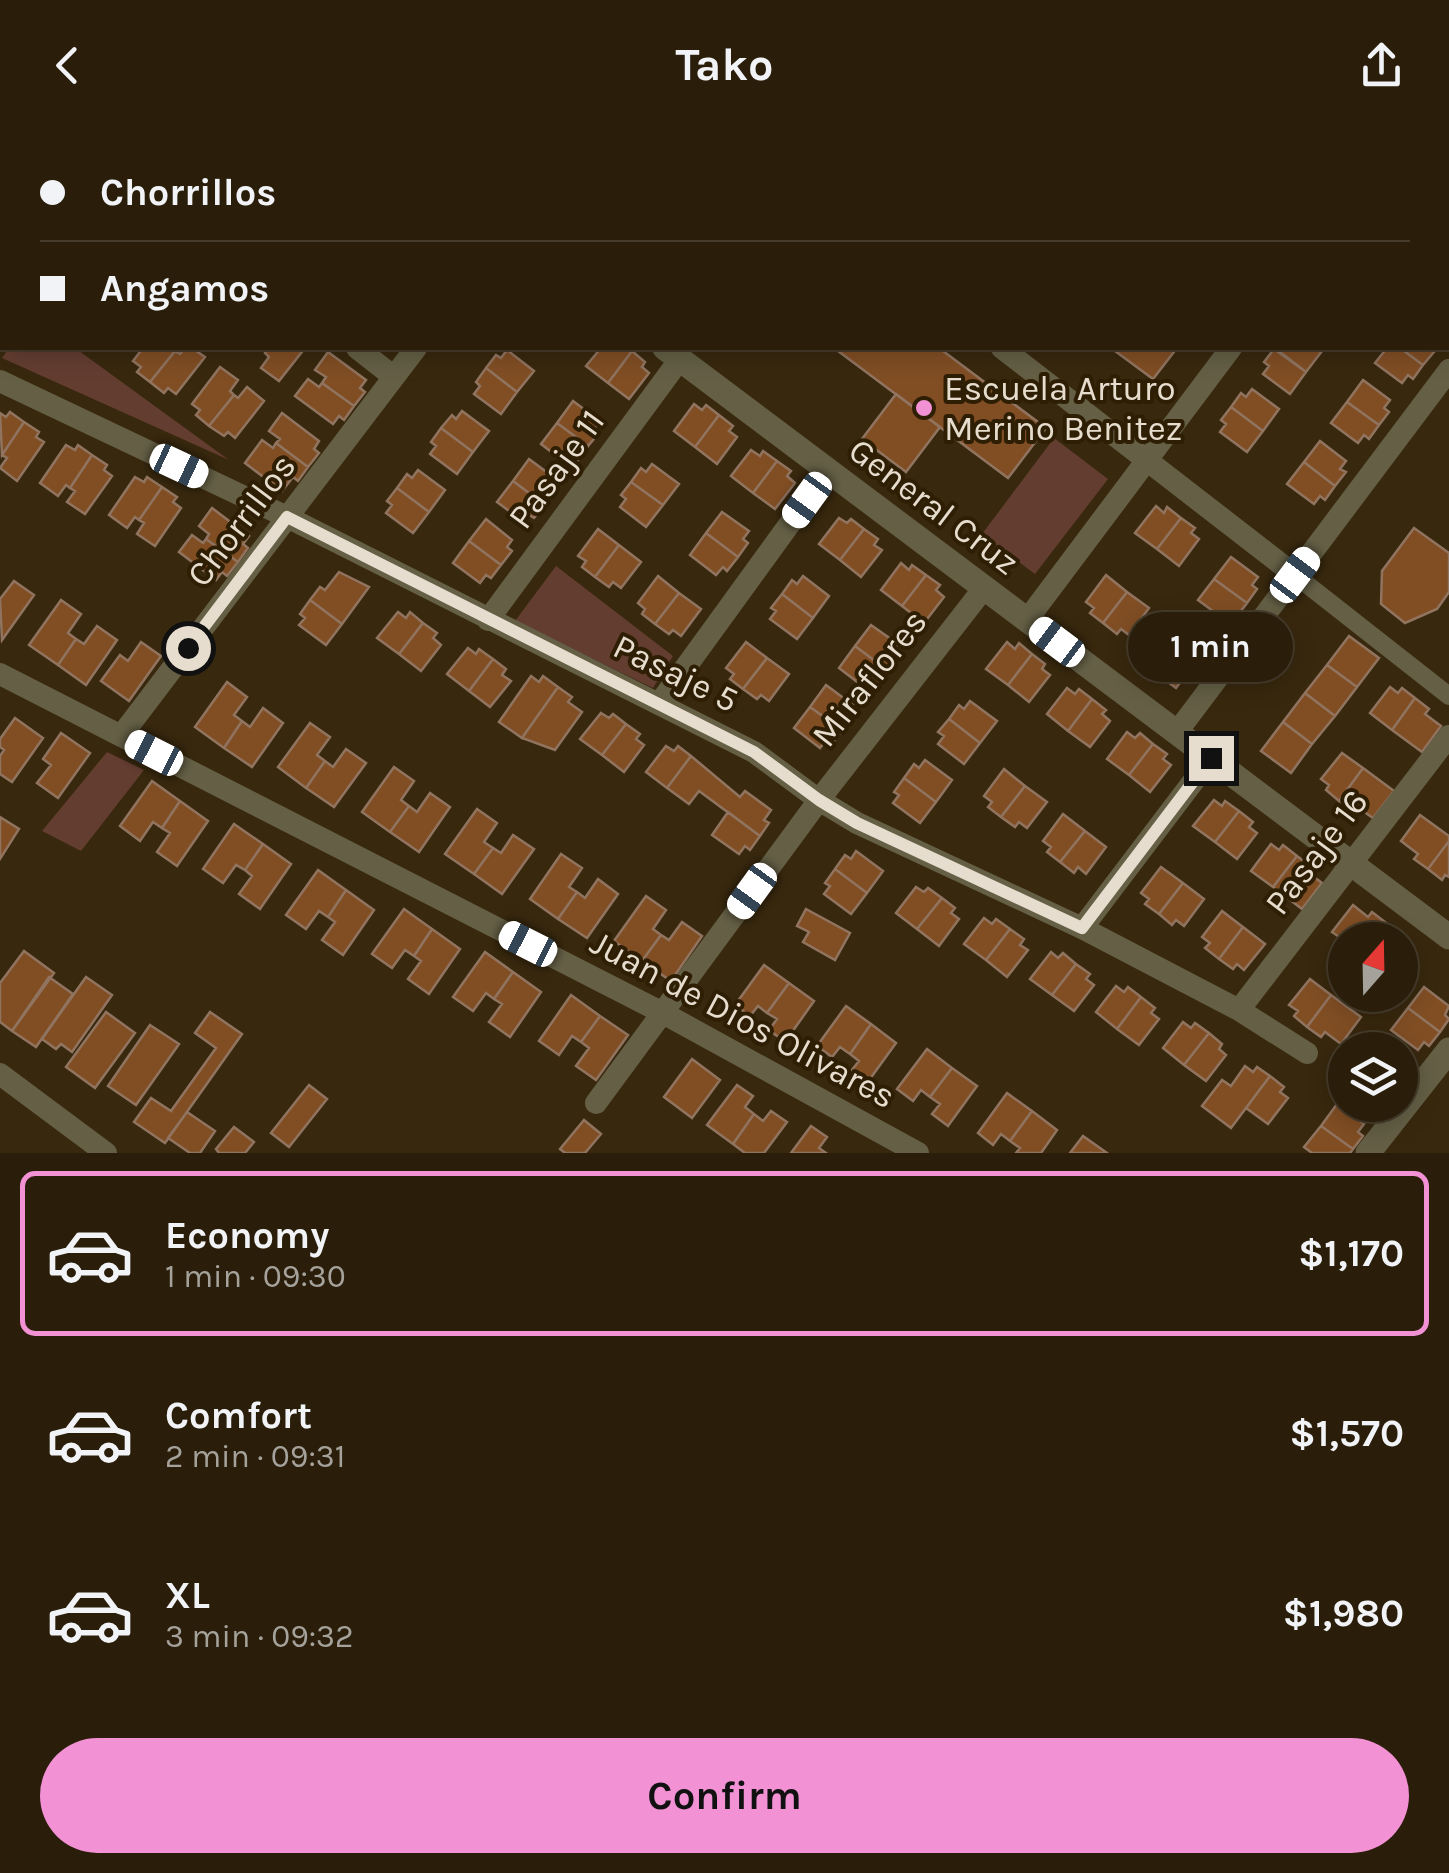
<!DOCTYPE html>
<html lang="en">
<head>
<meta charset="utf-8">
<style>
  body { margin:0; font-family:Karla,sans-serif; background:#322713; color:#f1f3f6; height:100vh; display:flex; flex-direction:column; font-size:38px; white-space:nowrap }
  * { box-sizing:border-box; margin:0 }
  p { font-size:32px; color:#a5a29c }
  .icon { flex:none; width:55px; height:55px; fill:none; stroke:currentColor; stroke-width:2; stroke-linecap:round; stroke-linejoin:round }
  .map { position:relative; height:1023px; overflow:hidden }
  .sheet { display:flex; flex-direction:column; background:#2a1e0a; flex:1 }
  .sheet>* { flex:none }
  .banner { position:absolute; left:0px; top:0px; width:1450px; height:220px; box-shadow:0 5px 25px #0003,0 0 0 2px #463c2b; display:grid; align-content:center; height:220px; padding:0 40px; background:#2a1e0a }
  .needle { width:65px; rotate:20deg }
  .controls { position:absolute; left:1328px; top:792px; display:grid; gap:20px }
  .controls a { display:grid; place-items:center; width:90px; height:90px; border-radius:50%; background:#2a1e0a; box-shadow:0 5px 25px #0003,0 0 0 2px #463c2b; font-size:50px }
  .end { position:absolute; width:45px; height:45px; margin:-22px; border:12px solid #e7ddce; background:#111; box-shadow:0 0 0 5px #111 }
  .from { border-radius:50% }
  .bubble { position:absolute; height:70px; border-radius:35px; background:#2a1e0a; box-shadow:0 5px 25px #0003,0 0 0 2px #463c2b; font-size:32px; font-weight:700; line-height:70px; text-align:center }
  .car { position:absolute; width:30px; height:60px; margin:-30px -15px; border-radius:12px; box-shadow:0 0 8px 2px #0007; background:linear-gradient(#fff 24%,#345 0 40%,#fff 0 76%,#345 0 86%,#fff 0) }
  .banner b { display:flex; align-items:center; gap:35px; height:95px; font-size:38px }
  .banner b+b { border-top:2px solid #463c2b }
  .banner i { width:25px; height:25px; background:#f1f3f6 }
  ul { padding:18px 0 0; list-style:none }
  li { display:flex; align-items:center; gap:30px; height:165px; margin:0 20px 15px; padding:0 20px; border:5px solid transparent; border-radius:15px }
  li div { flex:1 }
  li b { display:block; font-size:38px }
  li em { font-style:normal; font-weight:700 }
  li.current { border-color:#f391d5 }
  li>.icon { width:90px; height:90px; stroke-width:1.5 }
  .action { display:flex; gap:20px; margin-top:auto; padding:20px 40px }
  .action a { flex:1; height:115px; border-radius:60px; background:#f391d5; color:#111; font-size:40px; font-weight:700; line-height:115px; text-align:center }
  header { display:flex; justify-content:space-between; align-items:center; height:130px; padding:0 40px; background:#2a1e0a; font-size:45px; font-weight:700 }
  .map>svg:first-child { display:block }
  .green { fill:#643d31 }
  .building { fill:#814e24; stroke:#907460; stroke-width:2.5 }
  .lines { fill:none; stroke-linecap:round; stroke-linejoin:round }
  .pedestrian { stroke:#645f45; stroke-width:18 }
  .minor { stroke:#645f45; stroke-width:22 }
  .tertiary { stroke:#645f45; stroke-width:25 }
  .route { stroke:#e7ddce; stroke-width:12 }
  .poi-dot { fill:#f391d5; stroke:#2d1e04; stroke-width:4 }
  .labels { text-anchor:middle; stroke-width:8; stroke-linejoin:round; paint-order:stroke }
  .poi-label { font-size:35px; fill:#e7ddce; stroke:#2d1e04; text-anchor:start }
  .street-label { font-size:35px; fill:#e7ddce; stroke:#2d1e04 }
</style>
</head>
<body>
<header><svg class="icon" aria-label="back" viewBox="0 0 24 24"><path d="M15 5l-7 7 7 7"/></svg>Tako<svg class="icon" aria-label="share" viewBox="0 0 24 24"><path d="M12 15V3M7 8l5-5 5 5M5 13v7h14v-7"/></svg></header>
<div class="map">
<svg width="1449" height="1023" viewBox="0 0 1449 1023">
  <rect width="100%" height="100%" fill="#38280e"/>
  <!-- green -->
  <path class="green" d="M9,218H75L229,330L2,228Z
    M1054,308L1108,349L1035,444L982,404Z
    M556,436L673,526L653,558L515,491Z
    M107,622L144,640L81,721L42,701Z"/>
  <!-- building -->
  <path class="building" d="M143,218H170L175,221L150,252L137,242L141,237L133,231Z
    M185,218H192L205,227L176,264L168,258L164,263L150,252L175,221L180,224Z
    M269,218H305L279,251L261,238L269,227L265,223Z
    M601,218H627L632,221L608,253L586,236Z
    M834,218H939L1046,298L1008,348Z
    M1111,218H1177L1153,249Z
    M1275,218H1318L1322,221L1306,242Z
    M1387,218H1400L1423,235L1413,249L1408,245L1402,253L1375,233Z
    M1400,218H1429L1434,222L1423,235Z
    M1274,219L1306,242L1290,264L1263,244L1269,236L1264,232Z
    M507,220L534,241L517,262L486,238L496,225L501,228Z
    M632,221L645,232L642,237L649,243L629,269L608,253Z
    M328,222L366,250L360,258L365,262L354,276L322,253L326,247L315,240Z
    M220,237L238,250L230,261L234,265L209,296L196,285L200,280L192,274Z
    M486,238L517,262L501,284L474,264L480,256L476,252Z
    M308,249L319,257L322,253L354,276L344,290L339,286L333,294L295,266Z
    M1363,250L1390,270L1384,278L1389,282L1379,295L1347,272Z
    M247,257L264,271L235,308L228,302L224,306L209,296L234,265L238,268Z
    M1252,259L1279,279L1263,301L1231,277L1241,263L1246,267Z
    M896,264L940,297L906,342L862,309Z
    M573,271L600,291L594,299L599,303L588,316L557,293Z
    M1347,272L1379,295L1369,309L1364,305L1358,313L1331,293Z
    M694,274L702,280L706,275L719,285L695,317L674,301Z
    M1231,277L1263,301L1247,322L1220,302L1226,294L1221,290Z
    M462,281L489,301L473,322L441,298L452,285L456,289Z
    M10,282L24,292L2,325L0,283L6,287Z
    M282,283L319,311L314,319L319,323L308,337L276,313L280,309L269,301Z
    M719,285L733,296L729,301L737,307L717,334L695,317Z
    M24,292L39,302L36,307L44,312L17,351L0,338L7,328L2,325Z
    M557,293L588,316L578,330L573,326L567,334L541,314Z
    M441,298L473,322L457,344L430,324L436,316L431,312Z
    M262,310L273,318L276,313L308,337L298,351L293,347L282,361L245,333Z
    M1320,311L1346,331L1340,339L1346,342L1335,356L1304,332Z
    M66,315L75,320L78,315L92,325L70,358L66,355L58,366L40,353Z
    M751,320L760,326L763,321L777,331L753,363L731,346Z
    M92,325L107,335L104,340L112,346L85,384L67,372L75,361L70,358Z
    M529,329L556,349L550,357L555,361L545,375L513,351Z
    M777,331L791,341L787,346L795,353L775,379L753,363Z
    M1304,332L1335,356L1325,370L1320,366L1314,374L1287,354Z
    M652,334L679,354L663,375L631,352L641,338L646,342Z
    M418,340L445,360L429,382L397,358L407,344L412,348Z
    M135,347L144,352L147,347L162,357L139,390L135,387L127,398L109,385Z
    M513,351L545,375L534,388L529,385L524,392L497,372Z
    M631,352L663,375L646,397L620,377L626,369L621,365Z
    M162,357L177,367L173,372L181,378L155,416L137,404L144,393L139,390Z
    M397,358L429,382L413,403L386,383L392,375L387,371Z
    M1156,376L1164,383L1167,377L1181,388L1157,419L1135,403Z
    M212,378L249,406L243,414L248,418L238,432L206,409L209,404L199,396Z
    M722,382L749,401L743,409L748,413L738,427L706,403Z
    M839,388L847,393L851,389L864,399L840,430L819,414Z
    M1181,388L1195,398L1191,403L1199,409L1179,436L1157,419Z
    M486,389L512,410L507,417L512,421L501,435L469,411Z
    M1414,398L1449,423V462L1437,479L1405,493L1381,474L1382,441Z
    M598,399L619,415L595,447L582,437L586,431L578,426Z
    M864,399L878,409L874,415L882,420L861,447L840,430Z
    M706,403L738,427L727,441L723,437L716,445L690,425Z
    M192,405L203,413L206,409L238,432L227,446L222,442L216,450L179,422Z
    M469,411L501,435L491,448L486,445L480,453L453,433Z
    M619,415L641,432L621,458L613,452L609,457L595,447Z
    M1231,427L1258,447L1252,455L1257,459L1247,473L1214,449Z
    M901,433L909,440L912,435L926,445L902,476L881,460Z
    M339,442L369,457L342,494L310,470L320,457L325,460Z
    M926,445L940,455L936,460L944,467L924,493L902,476Z
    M1106,445L1127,462L1103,493L1090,483L1094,478L1086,472Z
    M658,446L679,463L655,494L642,484L645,479L638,473Z
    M803,446L829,466L813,488L782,464L792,450L797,454Z
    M1214,449L1247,473L1237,486L1231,482L1225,490L1198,470Z
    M14,451L34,465L2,510L0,469Z
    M1127,462L1149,478L1129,505L1121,499L1117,504L1103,493Z
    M679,463L701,479L681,506L673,500L669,504L655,494Z
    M782,464L813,488L797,509L770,489L776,481L771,478Z
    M61,470L81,484L68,503L76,509L58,535L29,515Z
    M310,470L342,494L326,515L299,495L305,488L300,484Z
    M398,482L406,488L410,482L423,493L399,524L377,508Z
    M1187,488L1214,508L1208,516L1213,519L1203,533L1171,509Z
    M423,493L437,503L433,508L441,515L421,541L399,524Z
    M1150,494L1171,509L1149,538L1129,523Z
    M871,495L898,514L892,522L897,526L887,540L855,516Z
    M97,496L117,510L86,555L58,535L76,509L84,514Z
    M1349,506L1379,528L1357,557L1327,535Z
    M1171,509L1203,533L1192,547L1187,543L1176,558L1149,538Z
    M141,512L161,526L129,571L101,551L120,525L128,531Z
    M746,512L767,528L743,559L730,549L734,544L726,538Z
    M1007,512L1015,519L1019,513L1032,524L1008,555L986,539Z
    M855,516L887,540L877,553L871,550L865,558L839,538Z
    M468,518L476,524L479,519L493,529L469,561L447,544Z
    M1032,524L1045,534L1042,539L1050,545L1029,572L1008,555Z
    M767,528L789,544L769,571L761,565L757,569L743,559Z
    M493,529L506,539L502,545L511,551L490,577L469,561Z
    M1327,535L1357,557L1335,586L1305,563Z
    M531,546L539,552L543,546L558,557L522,608L499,592Z
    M227,552L247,567L234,585L242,591L224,618L195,597Z
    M826,555L853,575L847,583L852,587L842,600L810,577Z
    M558,557L572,567L568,572L582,582L555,620L522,608Z
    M1390,557L1398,563L1402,558L1415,568L1392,600L1370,583Z
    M1067,558L1075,564L1079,559L1092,569L1068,601L1047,584Z
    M1305,563L1335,586L1312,614L1283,592Z
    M1415,568L1429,579L1425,584L1441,596L1422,622L1392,600Z
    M1092,569L1106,580L1102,584L1110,591L1090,617L1068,601Z
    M970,571L997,591L980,613L949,589L959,575L964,579Z
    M810,577L842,600L832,614L826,610L820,618L794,598Z
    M263,578L283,593L252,637L224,618L242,591L250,597Z
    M601,583L609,588L613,584L626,594L602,625L580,609Z
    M15,588L43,608L12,652L0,644V626L4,620L0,617V609Z
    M949,589L980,613L964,634L938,614L944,606L938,602Z
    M1283,592L1312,614L1291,643L1261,621Z
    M310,593L330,607L317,625L325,631L306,658L278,637Z
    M626,594L640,604L636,609L644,615L624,642L602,625Z
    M1127,602L1135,608L1140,603L1153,614L1129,645L1107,629Z
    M61,603L90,623L58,668L37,653L51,635L43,629Z
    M1153,614L1167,624L1163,629L1171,635L1150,662L1129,645Z
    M666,616L674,621L678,616L691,626L667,658L646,642Z
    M346,619L366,633L334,677L306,658L325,631L333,637Z
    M1342,623L1363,638L1339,671L1326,660L1329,655L1321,649Z
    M691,626L740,667L745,661L771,680L764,690L769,693L760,706L699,661L689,674L667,658Z
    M925,630L952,650L936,672L904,648L914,634L919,638Z
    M394,637L414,651L401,670L409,676L390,702L362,682Z
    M1363,638L1394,661L1373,688L1356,676L1353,680L1339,671Z
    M1004,639L1025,656L1001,687L988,677L992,672L984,666Z
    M904,648L936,672L920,693L893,673L899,665L894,662Z
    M152,651L180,671L162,698L153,692L140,711L120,696Z
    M1025,656L1047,672L1027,698L1019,692L1015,697L1001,687Z
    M430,663L450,677L419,722L390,702L409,676L417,682Z
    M1214,670L1222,676L1225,671L1239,681L1215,712L1193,696Z
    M180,671L208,691L177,736L157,722L170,703L162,698Z
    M477,679L497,693L484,712L493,718L474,744L445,724Z
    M1239,681L1253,692L1249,697L1257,703L1237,729L1215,712Z
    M728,682L760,706L750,720L745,716L739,724L712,705Z
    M1063,684L1085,701L1060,732L1047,722L1051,717L1043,711Z
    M1420,685L1449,706V711L1428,739L1414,729L1418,724L1401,711Z
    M0,687L19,699L0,729Z
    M234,694L263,714L245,740L236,735L223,753L203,739Z
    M1085,701L1106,717L1086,744L1078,737L1074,743L1060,732Z
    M513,705L534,719L502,764L474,744L493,718L501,723Z
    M1449,711V747L1445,745L1442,750L1428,739Z
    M263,714L291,734L260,779L239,764L252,746L245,740Z
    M1271,714L1279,720L1283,715L1297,726L1273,757L1251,741Z
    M856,721L883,741L867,763L835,739L845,725L851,729Z
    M561,724L582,738L569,757L577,762L558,789L530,769Z
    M1297,726L1310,736L1306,741L1322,753L1302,779L1273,757Z
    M1161,737L1183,753L1159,784L1145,774L1149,769L1141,763Z
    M835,739L867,763L851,784L824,764L830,756L825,753Z
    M318,740L346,760L328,787L319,781L306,799L286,785Z
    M598,749L618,764L587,808L558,789L577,762L585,768Z
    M1183,753L1204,769L1184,796L1176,790L1172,795L1159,784Z
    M916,757L924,762L928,758L942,768L917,799L896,783Z
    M346,760L374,780L343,825L322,810L335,792L328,787Z
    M646,766L666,780L653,799L661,805L642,831L614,811Z
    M942,768L955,778L951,783L959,789L939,816L917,799Z
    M1353,775L1368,787L1372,782L1385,792L1372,810L1345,811L1332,802Z
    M404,779L432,799L414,826L405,820L392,838L372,824Z
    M806,779L850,803L835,830L803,812L809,802L797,796Z
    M1222,781L1243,797L1219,829L1205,818L1210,813L1202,807Z
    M984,788L992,794L996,789L1010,799L986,830L964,814Z
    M682,792L702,806L671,851L642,831L661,805L669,810Z
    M1385,792L1399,803L1396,808L1398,810H1372Z
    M1243,797L1265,814L1244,840L1237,834L1233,839L1219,829Z
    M432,799L460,819L429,864L408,849L421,831L414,826Z
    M1010,799L1024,809L1020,815L1028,820L1007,847L986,830Z
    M24,821L54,843L12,901L0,892V853Z
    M485,822L513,842L494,869L486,863L473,881L453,867Z
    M1051,822L1058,828L1063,823L1076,834L1052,865L1030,849Z
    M1076,834L1090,844L1086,849L1094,855L1074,881L1052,865Z
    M764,835L789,853L767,883L758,876L750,886L735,875Z
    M513,842L541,862L510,907L489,892L502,874L494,869Z
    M49,847L73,864L36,917L12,901Z
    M86,847L112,865L72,922L61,914L56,919L42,909Z
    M1310,849L1331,865L1307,897L1294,886L1298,881L1289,875Z
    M789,853L814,871L785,912L769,900L777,889L767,883Z
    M1116,856L1124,862L1128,857L1141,867L1117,899L1096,882Z
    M1424,857L1449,876L1445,885L1449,889L1440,902L1408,878Z
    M571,865L600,886L581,912L572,906L559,925L539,911Z
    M1331,865L1361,887L1341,914L1325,902L1321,907L1307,897Z
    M1141,867L1155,878L1151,883L1159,889L1139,915L1117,899Z
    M846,876L871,894L850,924L840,917L832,927L817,916Z
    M1408,878L1440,902L1429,916L1424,912L1418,920L1391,900Z
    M106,882L135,903L95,958L66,937Z
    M210,882L242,904L165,1013L134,992L151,968L171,981L216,918L195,903Z
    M600,886L628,905L596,950L576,936L589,918L581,912Z
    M1183,892L1191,898L1195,893L1209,903L1184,935L1163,918Z
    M871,894L896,913L867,953L851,941L859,931L850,924Z
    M150,895L179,914L136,975L108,956Z
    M1209,903L1222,914L1219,919L1226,925L1206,951L1184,935Z
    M927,919L952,938L930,967L921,960L913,971L897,959Z
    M692,929L720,950L692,988L664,967Z
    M1245,936L1253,942L1257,937L1270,946L1231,998L1202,976L1222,950L1231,956Z
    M952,938L977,956L948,996L932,984L940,974L930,967Z
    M1270,946L1284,957L1280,962L1288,968L1268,994L1246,978Z
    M309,955L327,969L289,1017L271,1003Z
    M737,955L753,966L745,977L754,984L733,1014L707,995Z
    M1007,963L1032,981L1010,1011L1001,1004L993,1015L978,1003Z
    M1337,974L1364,994L1358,1002L1363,1006L1353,1019L1321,996Z
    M771,981L787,992L764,1023H745L733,1014L754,984L763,991Z
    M1032,981L1057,1000L1041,1023H1016L1020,1018L1010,1011Z
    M187,982L215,1001L200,1023H190L168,1008Z
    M584,990L601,1004L585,1023H565L560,1019Z
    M811,996L827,1007L819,1018L826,1023H791Z
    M1321,996L1353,1019L1350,1023H1312L1304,1017Z
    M234,997L254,1012L245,1023H219L216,1019Z
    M1083,1006L1107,1023H1070Z"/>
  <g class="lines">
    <!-- pedestrian -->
    <path class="pedestrian" d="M1312,0L1315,2
      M1295,445L1449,566"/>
    <!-- minor -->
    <path class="minor" d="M378,0L381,2
      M170,2L172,0
      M1079,2L1081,0
      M1394,2L1396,0
      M0,174L2,170
      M357,218L394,247
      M1002,218L1295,445
      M0,251L287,387L754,622L819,670L857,693L1082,798L1239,880L1307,923
      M488,490L680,229
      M1027,490L1231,218
      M0,544L663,883L918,1023
      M659,574L828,341
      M1177,602L1449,240
      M121,606L416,218
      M1082,798L1211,628
      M1239,880L1449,606
      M0,944L106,1023
      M596,973L819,670L984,458"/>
    <!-- tertiary -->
    <path class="tertiary" d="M720,0L724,2
      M578,2L580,0
      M846,2L848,0
      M665,218L1449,807
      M1368,1023L1449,920"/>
  </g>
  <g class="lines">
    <!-- route -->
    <path class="route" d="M188,518L287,387L754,622L819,670L857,693L1082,798L1211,628"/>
  </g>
  <!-- markers -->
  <circle class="poi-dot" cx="924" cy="278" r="10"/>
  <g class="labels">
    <!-- poi labels -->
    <g class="poi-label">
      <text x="944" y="270">Escuela Arturo<tspan x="944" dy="40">Merino Benitez</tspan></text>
    </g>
    <!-- street labels -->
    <g class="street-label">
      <text transform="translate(556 339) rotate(-54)" y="12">Pasaje 11</text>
      <text transform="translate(934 376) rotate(37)" y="12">General Cruz</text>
      <text transform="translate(241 390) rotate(-53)" y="12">Chorrillos</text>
      <text transform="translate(676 543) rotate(26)" y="12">Pasaje 5</text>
      <text transform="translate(869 548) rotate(-52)" y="12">Miraflores</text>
      <text transform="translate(1316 722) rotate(-53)" y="12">Pasaje 16</text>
      <text transform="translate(743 889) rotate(28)" y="12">Juan de Dios Olivares</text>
    </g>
  </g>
</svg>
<div class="controls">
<a><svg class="needle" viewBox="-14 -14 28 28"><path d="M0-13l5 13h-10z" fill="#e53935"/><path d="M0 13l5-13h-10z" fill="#a5a29c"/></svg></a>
<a><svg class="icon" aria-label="layers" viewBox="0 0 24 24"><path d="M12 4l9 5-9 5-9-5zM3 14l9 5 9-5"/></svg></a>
</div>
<i class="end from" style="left:188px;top:518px"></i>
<i class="end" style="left:1211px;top:628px"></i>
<div class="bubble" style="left:1128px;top:482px;width:165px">1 min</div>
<i class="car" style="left:179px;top:336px;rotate:115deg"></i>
<i class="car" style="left:807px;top:370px;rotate:216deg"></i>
<i class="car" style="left:1295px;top:445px;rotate:37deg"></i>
<i class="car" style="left:1057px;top:512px;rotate:307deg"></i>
<i class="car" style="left:154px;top:623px;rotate:297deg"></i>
<i class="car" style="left:752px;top:761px;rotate:216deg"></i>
<i class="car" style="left:528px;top:814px;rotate:297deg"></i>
<div class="banner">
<b><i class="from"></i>Chorrillos</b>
<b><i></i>Angamos</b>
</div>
</div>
<section class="sheet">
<ul>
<li class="current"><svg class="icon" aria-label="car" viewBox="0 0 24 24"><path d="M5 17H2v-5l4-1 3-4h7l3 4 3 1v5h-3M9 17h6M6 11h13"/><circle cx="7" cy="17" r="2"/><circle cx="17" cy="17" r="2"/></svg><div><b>Economy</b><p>1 min · 09:30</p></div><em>$1,170</em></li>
<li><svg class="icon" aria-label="car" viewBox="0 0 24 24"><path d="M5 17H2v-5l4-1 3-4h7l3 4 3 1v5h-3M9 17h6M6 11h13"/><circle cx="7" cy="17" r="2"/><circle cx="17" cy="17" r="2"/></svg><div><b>Comfort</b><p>2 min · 09:31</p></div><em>$1,570</em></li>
<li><svg class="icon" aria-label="car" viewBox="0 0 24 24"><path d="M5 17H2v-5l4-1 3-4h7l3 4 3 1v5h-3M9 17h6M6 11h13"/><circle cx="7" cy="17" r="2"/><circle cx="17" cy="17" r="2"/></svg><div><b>XL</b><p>3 min · 09:32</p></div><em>$1,980</em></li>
</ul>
<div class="action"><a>Confirm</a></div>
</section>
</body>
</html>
